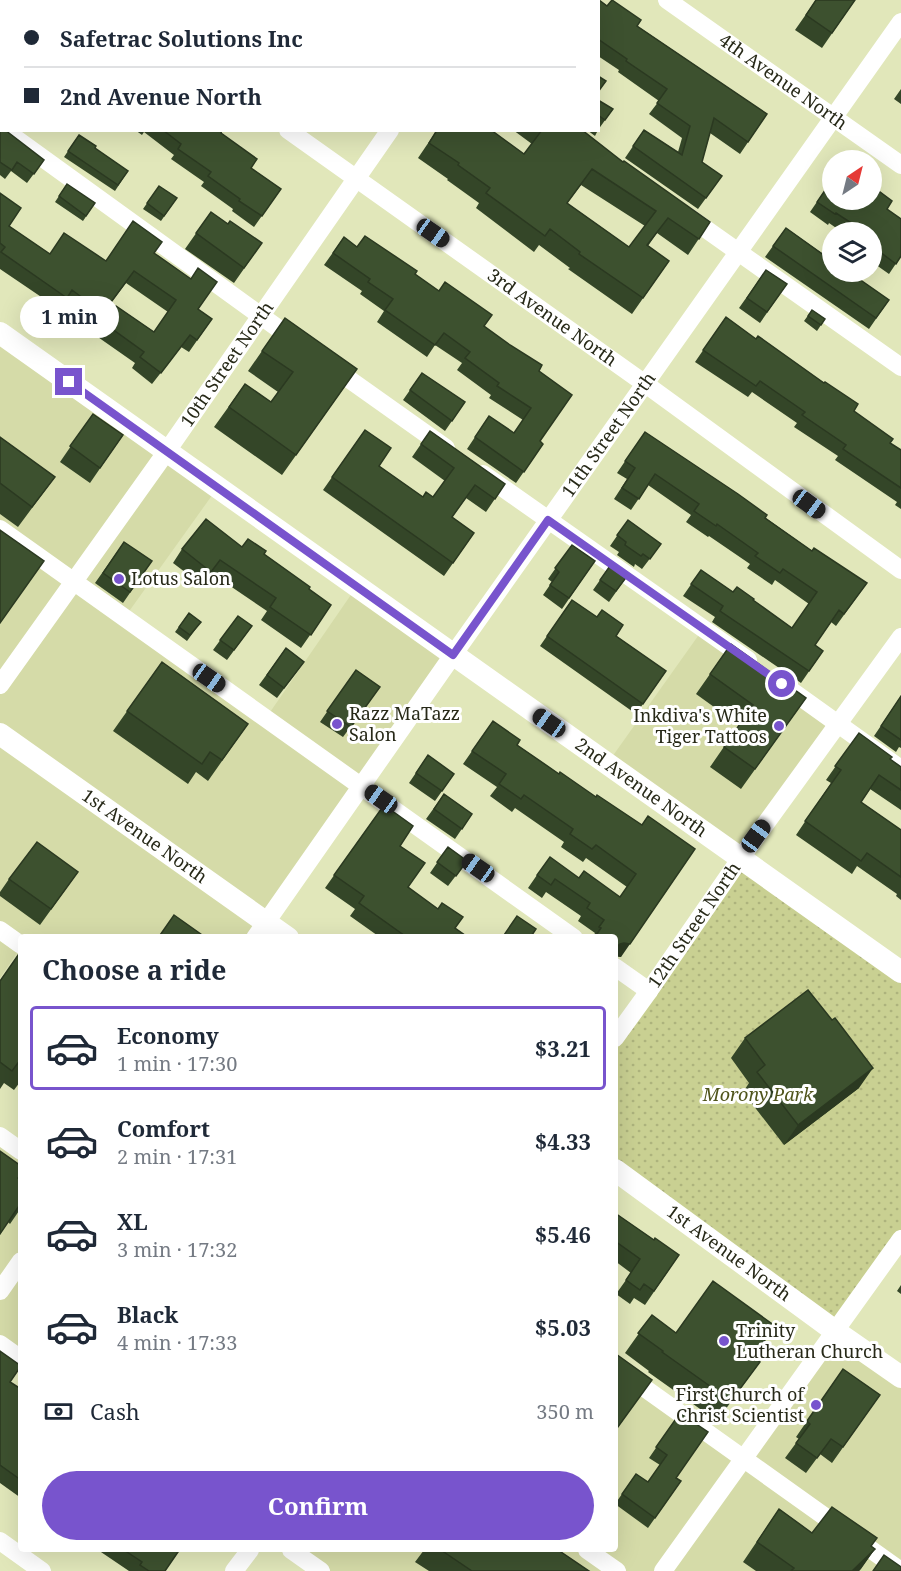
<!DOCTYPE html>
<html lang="en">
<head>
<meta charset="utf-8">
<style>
  body { margin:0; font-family:"Noto Serif",serif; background:#f6f6f7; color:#1f2937; height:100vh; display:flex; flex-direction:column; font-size:22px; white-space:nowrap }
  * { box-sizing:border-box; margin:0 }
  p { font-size:20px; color:#747a83 }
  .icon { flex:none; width:33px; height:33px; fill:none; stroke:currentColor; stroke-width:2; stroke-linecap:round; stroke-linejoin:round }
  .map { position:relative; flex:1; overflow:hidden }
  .drawer { position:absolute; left:18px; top:934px; width:600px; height:618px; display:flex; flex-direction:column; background:#fff; border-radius:6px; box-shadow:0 6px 24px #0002 }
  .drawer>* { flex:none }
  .hud { position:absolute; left:0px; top:0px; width:600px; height:132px; box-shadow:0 6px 24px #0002; display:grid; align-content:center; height:132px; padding:0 24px; background:#fff }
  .needle { width:39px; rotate:35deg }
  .buttons { position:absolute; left:822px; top:150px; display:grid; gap:12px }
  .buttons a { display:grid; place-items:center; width:60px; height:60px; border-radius:50%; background:#fff; box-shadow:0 6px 24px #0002; font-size:30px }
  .end { position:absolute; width:27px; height:27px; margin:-14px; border:8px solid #7854cd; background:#fff; box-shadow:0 0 0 3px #fff }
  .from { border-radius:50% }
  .bubble { position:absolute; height:42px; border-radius:21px; background:#fff; box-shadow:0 6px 24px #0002; font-size:20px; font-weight:700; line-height:42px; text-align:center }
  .car { position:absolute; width:18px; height:36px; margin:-18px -9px; border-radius:8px; box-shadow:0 0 4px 2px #0007; background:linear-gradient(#222 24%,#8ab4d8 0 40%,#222 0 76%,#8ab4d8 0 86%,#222 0) }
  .hud b { display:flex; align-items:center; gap:21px; height:57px; font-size:22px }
  .hud b+b { border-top:2px solid #e0e1e3 }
  .hud i { width:15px; height:15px; background:#1f2937 }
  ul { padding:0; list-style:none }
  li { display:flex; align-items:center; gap:18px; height:84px; margin:0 12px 9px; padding:0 12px; border:3px solid transparent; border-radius:6px }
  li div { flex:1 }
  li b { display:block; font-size:22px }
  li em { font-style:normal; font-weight:700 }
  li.current { border-color:#7854cd }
  li>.icon { width:54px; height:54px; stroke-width:1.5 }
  h2 { padding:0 24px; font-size:27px; line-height:72px }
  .pay { display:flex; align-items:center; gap:15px; height:66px; padding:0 24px; font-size:22px }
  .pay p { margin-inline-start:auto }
  .cta { display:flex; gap:12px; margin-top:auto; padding:12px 24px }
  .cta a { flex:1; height:69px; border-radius:36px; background:#7854cd; color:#fff; font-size:24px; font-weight:700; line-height:69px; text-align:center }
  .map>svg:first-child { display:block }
  .built { fill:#d5dba8 }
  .park { fill:url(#park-dots) }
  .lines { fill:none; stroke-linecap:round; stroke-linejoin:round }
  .minor { stroke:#fff; stroke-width:18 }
  .major { stroke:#fff; stroke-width:22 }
  .wall { fill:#344628; fill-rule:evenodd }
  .shaded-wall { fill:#2b3921 }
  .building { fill:#3d512f; stroke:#2b3921; stroke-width:1.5; fill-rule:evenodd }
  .route { stroke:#7854cd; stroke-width:8 }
  .poi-dot { fill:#7854cd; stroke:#fff; stroke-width:2 }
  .labels { text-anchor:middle; stroke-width:6; stroke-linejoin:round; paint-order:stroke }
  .street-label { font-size:18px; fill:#272918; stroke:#fff }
  .poi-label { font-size:18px; fill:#272918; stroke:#fff; text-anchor:start }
  .park-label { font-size:18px; font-style:italic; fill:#4f541b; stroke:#fff }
</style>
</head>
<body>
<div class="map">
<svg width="901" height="1571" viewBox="0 0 901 1571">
  <defs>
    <pattern id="park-dots" width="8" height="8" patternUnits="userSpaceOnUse" patternTransform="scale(1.5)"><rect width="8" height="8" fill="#c9d092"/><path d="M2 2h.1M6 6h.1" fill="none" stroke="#adb37d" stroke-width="1.8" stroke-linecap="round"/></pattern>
  </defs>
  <rect width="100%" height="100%" fill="#e1e7ba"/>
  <!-- built -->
  <path class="built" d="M0,333L218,487L125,617L266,718L357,586L453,655L266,922L288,937L21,938V947L0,978Z
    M703,629L838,723L740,859L607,764Z
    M0,1136L21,1151V1359L0,1344Z
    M835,1331L901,1377V1571H321L291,1550H615V1367L744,1459Z"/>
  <!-- park -->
  <path class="park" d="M740,859L901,972V1239L835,1331L615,1170V1035Z"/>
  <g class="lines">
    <!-- minor -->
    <g class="minor">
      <path d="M103,0L105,2"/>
      <path d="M384,0L386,2"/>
      <path id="s1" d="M667,0L901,165"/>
      <path d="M482,2L483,0"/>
      <path d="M4,130L297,342"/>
      <path id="s2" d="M288,130L644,383L901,570"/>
      <path d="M686,215L901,367"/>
      <path d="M329,365L446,448"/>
      <path d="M483,474L748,660"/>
      <path d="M0,529L574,938"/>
      <path id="s3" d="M0,685L167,451L390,130"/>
      <path d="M785,686L901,769"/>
      <path d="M0,930L21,945"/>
      <path id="s4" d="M255,938L453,655L901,22"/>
      <path d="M615,967L649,991"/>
      <path id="s5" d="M615,1038L649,991L740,859L901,637"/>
      <path d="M0,1136L21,1151"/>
      <path d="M0,1291L21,1261"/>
      <path d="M0,1344L21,1359"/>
      <path d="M615,1367L901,1571"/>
      <path d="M0,1541L42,1571"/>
      <path d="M291,1550L321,1571"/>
      <path d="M587,1550L617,1571"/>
      <path d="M234,1571L250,1550"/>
      <path d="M663,1571L901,1239"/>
    </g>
    <!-- major -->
    <g class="major">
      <path d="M58,2L59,0"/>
      <path d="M0,83L2,81"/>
      <path id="s6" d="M0,333L901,972"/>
      <path id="s7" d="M0,734L288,938"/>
      <path id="s8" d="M615,1170L835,1331L901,1377"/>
    </g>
  </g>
  <!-- wall -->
  <path class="wall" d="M209,0H295L298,2H212Z
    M330,0H347L345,2H332Z
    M522,0H599L767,114L740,154L710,133L702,162L722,176L698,209L625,158L644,130L678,152L682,138L649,114L659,101L618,72L619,70L598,56V2H521Z
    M816,0H855L822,48L795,30Z
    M901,89V104L894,99Z
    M598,100L613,109L598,130Z
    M0,127L44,160L27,183L11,171L5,179L0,175Z
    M135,130H222L221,133L251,168L281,189L254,227L232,211L233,209L201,186L204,182L171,159L174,155L144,132L142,135Z
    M437,130L524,154L532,144L513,130H582L623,162L710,222L688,255L657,233L648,246L669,261L632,314L568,269L570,268L539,245L534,252L476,208L479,203L447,180L448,179L418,158ZM581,185L645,226L629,247L567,203Z
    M587,130H598L595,136Z
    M79,135L95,148L128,171L115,191L64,157Z
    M832,180L887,209L901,256L889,274L872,262V232H842L829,223L828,225L810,212Z
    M67,184L95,203L83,221L55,202Z
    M159,186L177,198L161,221L143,209Z
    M0,193L9,226L49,254L106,261L154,253L198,309L212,319L189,352L181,347L152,384L132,368L135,363L95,335L116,306L154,332L168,312L126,283L95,324L64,302L59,309L0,269Z
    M211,212L228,224L262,243L234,283L185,249Z
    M786,228L889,300L869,329L765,257Z
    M344,237L357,247L415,274L484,326L539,371L540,441L543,444L516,483L467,449L489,416L514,433L523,420L489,398L491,395L457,370L462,363L435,345L427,357L377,322L384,311L360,294L362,291L324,265Z
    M766,270L787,284L760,323L739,308Z
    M812,310L825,319L817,331L804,321Z
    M726,317L854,411L890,443L901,450V509L895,505L897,502L835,460L838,456L794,427L797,423L752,392L748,397L695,362Z
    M285,318L357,369L282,475L214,427L245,384L271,402L278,392L248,371Z
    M422,373L465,402L445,431L403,400Z
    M93,414L123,435L90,483L60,462Z
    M365,430L379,466L423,497H433L445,481L412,457L430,431L505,484L486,512L466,498L452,517L474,533L444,576L323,490Z
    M645,432L812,551L867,583L836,626L831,622L815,645L823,651L801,683L712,622L715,617L683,596L701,570L733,592L753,600L792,628L809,604L775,580L772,585L747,568L750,564L709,536L708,537L686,522L691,515L648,485L631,510L614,499L627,479L617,473Z
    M0,437L55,477L18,527L0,514Z
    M628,520L661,544L642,569L635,564L634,567L617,555L619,552L610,546Z
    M124,542L152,561L123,603L95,583Z
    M572,545L595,561L562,609L543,595L552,582L548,579Z
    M242,547L264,554L309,589L331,605L301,648L261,620L267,611L211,573L202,585L173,563L182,549Z
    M612,563L628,575L609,602L593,590Z
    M572,600L616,636L666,671L636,714L540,646Z
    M189,613L201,622L187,641L175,632Z
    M238,616L252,626L227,660L213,650Z
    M731,644L806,698L741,789L710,767L739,725L696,694Z
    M286,648L304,662L277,698L259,685Z
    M162,662L248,724L208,781L196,772L188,784L113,731Z
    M356,670L380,687L343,737L320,722Z
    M901,696V748L899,747L896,752L874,736Z
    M493,721L517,745L559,774L596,797L642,825L648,816L621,957L615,956V938H592L595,933L578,921L581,916L546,892L542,898L528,888L537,875L579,878L620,897L627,887L586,858L583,862L561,847L564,842L515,808L512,812L490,796L497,787L463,764Z
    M859,733L890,759L901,767V810L870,789L861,802L901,830V900L896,896L897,894L857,866L852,874L796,835L831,783L826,780Z
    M428,755L454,774L435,801L409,783Z
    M444,794L472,814L455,839L426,819Z
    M384,805L400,846L408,887L455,928L469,938H381L350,916L355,909L325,888Z
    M448,847L467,861L448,886L430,873Z
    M78,872L40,925L0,896V892L9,879Z
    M21,951V1083L20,1082L14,1090L4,1083L0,1089V981Z
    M745,1038L859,1088L784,1145L743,1092L749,1083L731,1058Z
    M18,1178L21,1180V1208L10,1224L8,1222Z
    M615,1213L654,1240L679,1255L645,1305L634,1298L630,1304L616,1294L631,1273L615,1261Z
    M901,1285V1294L897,1291Z
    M652,1315L676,1333L753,1357L760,1362L717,1421L648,1372L649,1371L625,1353Z
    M0,1351L10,1382L21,1389V1498L0,1483Z
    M843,1369L880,1395L832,1463L820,1454L806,1473L785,1458L799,1439L796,1437Z
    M680,1413L676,1478L681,1481L648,1528L615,1504L636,1474L648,1482L660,1465L649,1458Z
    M779,1509L812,1533L871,1546L875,1549L859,1571H756L743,1562Z
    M98,1550H174L165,1571H129Z
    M424,1550H558L589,1571H429L415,1562Z"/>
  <!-- shaded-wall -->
  <path class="shaded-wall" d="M624,943L630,944L621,957L615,956V948L620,944Z
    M873,1068L859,1088L784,1145L798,1125Z
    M875,1549L861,1569L859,1571H852Z"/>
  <!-- building -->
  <path class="building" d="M235,0H295L298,2H237Z
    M534,0H599L607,6L612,0L641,20L637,26L767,114L748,142L714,118L702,162L722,176L706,198L633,146L644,130L682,155L690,126L657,103L667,89L626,61L627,59L598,39V2H533Z
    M816,0H855L832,33L806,15Z
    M598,76L606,81L598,92Z
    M598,100L613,109L605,120L598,115Z
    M0,127L2,128V130H5L44,160L34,174L17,162L12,170L0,162Z
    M163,130H222L221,133L257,159L251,168L281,189L262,216L239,201L240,199L208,176L211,172L178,149L181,144Z
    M437,130H491L524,154L542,130H582L623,162L624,161L710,222L699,239L668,218L647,245L669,261L643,298L579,254L580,252L550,229L545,236L486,193L490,188L458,165L459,163L429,143ZM592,169L656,211L629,247L567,203Z
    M79,135L96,146L95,148L128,171L118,185L68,151Z
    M832,180V200H872V186L892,201L887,209L901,219V256L896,264L872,246V240L873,238L872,237V232H865L836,213L835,214L817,202Z
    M67,184L95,203L86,216L59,196Z
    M159,186L177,198L164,216L147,203Z
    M0,193L21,208L9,226L50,254L64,233L106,261L133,221L162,242L154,253L191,279L198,268L217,282L198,309L212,319L197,340L190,335L161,373L140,357L144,352L104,323L116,306L154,332L176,300L134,271L103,313L72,290L67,298L1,252L5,247L0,243Z
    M211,212L228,224L230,221L262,243L244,268L196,233Z
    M786,228L832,261V272H854L852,274L889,300L876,318L773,246Z
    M365,236L417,271L415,274L439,291L445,282L492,315L484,326L510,345L542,365L539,371L572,395L540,441L543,444L524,472L475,437L489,416L514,433L531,408L497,386L499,383L465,358L470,352L444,333L435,345L385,310L393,299L368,282L370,279L333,253L344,237L357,247Z
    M766,270L787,284L767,312L747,298Z
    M812,310L825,319L821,325L808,316Z
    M726,317L756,339L758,336L824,383L825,382L858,404L854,411L893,439L890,443L901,450V488L843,449L846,445L802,415L805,412L760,381L756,386L703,350Z
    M285,318L357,369L296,455L229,407L245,384L271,402L293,372L262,351Z
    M422,373L465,402L452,421L410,390Z
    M93,414L123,435L100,468L70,446Z
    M365,430L391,448L379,466L423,497L426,492L433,497L454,468L421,444L430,431L505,484L495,499L475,485L452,517L474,533L453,563L332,477Z
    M645,432L738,494L767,515L765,518L812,551L814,548L867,583L844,614L839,610L815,645L823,651L809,671L720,611L723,606L691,584L701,570L733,592L737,587L754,599L753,600L792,628L817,592L783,569L780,573L755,556L758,553L717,524L716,526L694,511L699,504L655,474L639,499L622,488L635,468L625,461Z
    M0,437L55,477L32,507L0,483Z
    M206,519L242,547L248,539L266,551L264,554L310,587L309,589L331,605L311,635L270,607L276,598L220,560L211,572L182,549Z
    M628,520L661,544L650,559L643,554L641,556L625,545L626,542L617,535Z
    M0,530L44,561L0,623Z
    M124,542L152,561L130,592L103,573Z
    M572,545L595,561L569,598L550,585L559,572L555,568Z
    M612,563L628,575L616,591L600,580Z
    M572,600L597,617L602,610L623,625L616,636L666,671L643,704L547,636Z
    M189,613L201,622L190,635L179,627Z
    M238,616L252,626L234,650L220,640Z
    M731,644L806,698L755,769L724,747L753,705L710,674Z
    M286,648L304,662L284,688L267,675Z
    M162,662L248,724L222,760L210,752L202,764L127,711Z
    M356,670L380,687L351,727L327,711Z
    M901,696V740L881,726Z
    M493,721L520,740L517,745L559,774L560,772L596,797L597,795L642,825L648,816L695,849L630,944L624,943L620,944L615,948V938H594L601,928L599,927L604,920L587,908L590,903L555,879L551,885L537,875L550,857L579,878L584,871L620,897L636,874L596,845L592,849L570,834L573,829L524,795L521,799L499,784L506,774L472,751Z
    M859,733L892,757L890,759L901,767V790L879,775L861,802L901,830V877L867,853L861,861L805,821L841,770L835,766Z
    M428,755L454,774L442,791L416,773Z
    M444,794L472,814L462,829L434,809Z
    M384,805L413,826L400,846L425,863L408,887L438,909L442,903L463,917L455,928L469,938H408L359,903L364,896L334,875Z
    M37,842L78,872L51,909L9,879Z
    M448,847L467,861L456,876L437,862Z
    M174,915L205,937L158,938Z
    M517,916L536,929L530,938H502Z
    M21,951V1064L18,1063L12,1071L0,1062V981Z
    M808,990L832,1020L835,1018L873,1068L798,1125L757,1072L765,1065L745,1038Z
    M0,1151L21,1166V1174L18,1178L21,1180V1203L0,1234Z
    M615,1213L654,1240L655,1238L679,1255L654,1291L644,1284L640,1290L626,1280L640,1259L615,1241Z
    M713,1281L775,1326L753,1357L760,1362L731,1401L662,1352L663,1351L638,1333L652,1315L676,1333Z
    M0,1351L21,1366L10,1382L21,1389V1480L0,1465Z
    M616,1354L652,1380L615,1431V1356Z
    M843,1369L880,1395L843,1447L831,1439L817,1458L796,1443L810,1424L807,1421Z
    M680,1413L708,1432L676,1478L681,1481L655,1518L622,1494L636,1474L648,1482L667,1455L656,1447Z
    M832,1507L877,1538L871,1546L875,1549L852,1571H791L794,1568L757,1542L779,1509L812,1533Z
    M124,1550H174L178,1552L165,1571H149L140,1565L142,1562Z
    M441,1550H558L589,1571H472Z
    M884,1555L901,1567V1571H873Z"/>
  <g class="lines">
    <!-- route -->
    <path class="route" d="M69,382L453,655L548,520L782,684"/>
  </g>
  <!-- markers -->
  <g class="poi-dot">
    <circle cx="119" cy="579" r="6"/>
    <circle cx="337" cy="724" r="6"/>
    <circle cx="779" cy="726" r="6"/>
    <circle cx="724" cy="1341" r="6"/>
    <circle cx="816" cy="1405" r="6"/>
  </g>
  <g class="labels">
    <!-- street labels -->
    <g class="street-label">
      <text dy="6" stroke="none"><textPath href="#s1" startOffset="142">4th Avenue North</textPath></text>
      <text dy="6" stroke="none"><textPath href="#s2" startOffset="324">3rd Avenue North</textPath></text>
      <text dy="6" stroke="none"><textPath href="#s3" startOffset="393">10th Street North</textPath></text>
      <text dy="6" stroke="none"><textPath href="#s4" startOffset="615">11th Street North</textPath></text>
      <text dy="6" stroke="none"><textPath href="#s6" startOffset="786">2nd Avenue North</textPath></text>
      <text dy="6" stroke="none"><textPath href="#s7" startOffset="177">1st Avenue North</textPath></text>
      <text dy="6" stroke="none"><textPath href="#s5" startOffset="138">12th Street North</textPath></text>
      <text dy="6" stroke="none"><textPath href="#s8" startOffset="141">1st Avenue North</textPath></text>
    </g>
    <!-- poi labels -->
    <g class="poi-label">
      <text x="131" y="585">Lotus Salon</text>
      <text x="349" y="720">Razz MaTazz<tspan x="349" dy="21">Salon</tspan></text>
      <text x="767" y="722" text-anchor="end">Inkdiva's White<tspan x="767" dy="21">Tiger Tattoos</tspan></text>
      <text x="736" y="1337">Trinity<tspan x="736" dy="21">Lutheran Church</tspan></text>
      <text x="804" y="1401" text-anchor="end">First Church of<tspan x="804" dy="21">Christ Scientist</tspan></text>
    </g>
    <!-- park labels -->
    <g class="park-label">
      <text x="758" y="1101">Morony Park</text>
    </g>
  </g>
</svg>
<div class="buttons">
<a><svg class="needle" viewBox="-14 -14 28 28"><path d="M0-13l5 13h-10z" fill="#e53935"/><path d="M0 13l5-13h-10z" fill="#747a83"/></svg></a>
<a><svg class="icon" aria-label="layers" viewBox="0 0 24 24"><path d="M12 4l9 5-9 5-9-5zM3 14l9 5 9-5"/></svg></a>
</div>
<i class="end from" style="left:782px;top:684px"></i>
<i class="end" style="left:69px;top:382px"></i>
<div class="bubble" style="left:20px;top:296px;width:99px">1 min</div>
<i class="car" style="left:433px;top:233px;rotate:125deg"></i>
<i class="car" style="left:809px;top:504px;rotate:126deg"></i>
<i class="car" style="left:209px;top:678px;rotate:125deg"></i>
<i class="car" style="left:549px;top:723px;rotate:305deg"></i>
<i class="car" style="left:381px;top:799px;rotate:305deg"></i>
<i class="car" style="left:756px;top:836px;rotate:36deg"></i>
<i class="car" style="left:478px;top:868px;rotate:305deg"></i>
<div class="hud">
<b><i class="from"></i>Safetrac Solutions Inc</b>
<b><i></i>2nd Avenue North</b>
</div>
<section class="drawer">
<h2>Choose a ride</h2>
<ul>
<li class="current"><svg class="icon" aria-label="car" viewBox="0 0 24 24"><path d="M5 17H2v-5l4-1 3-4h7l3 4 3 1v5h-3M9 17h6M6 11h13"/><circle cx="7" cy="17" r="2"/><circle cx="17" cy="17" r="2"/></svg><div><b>Economy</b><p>1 min · 17:30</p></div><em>$3.21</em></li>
<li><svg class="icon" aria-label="car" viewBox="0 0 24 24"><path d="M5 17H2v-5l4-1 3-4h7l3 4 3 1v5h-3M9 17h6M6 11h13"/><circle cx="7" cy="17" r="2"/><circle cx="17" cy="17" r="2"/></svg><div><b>Comfort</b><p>2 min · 17:31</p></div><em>$4.33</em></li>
<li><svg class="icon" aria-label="car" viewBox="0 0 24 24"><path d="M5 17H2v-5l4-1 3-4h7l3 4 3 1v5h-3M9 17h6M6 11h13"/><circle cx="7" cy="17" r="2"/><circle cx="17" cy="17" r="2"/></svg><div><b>XL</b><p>3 min · 17:32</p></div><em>$5.46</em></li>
<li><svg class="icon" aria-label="car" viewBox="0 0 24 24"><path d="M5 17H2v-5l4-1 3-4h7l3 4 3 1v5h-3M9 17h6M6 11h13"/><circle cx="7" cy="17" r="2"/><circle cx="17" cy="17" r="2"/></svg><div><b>Black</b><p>4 min · 17:33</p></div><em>$5.03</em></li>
</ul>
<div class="pay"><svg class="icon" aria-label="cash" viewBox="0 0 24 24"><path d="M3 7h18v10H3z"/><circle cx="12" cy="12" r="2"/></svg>Cash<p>350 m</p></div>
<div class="cta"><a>Confirm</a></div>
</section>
</div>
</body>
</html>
